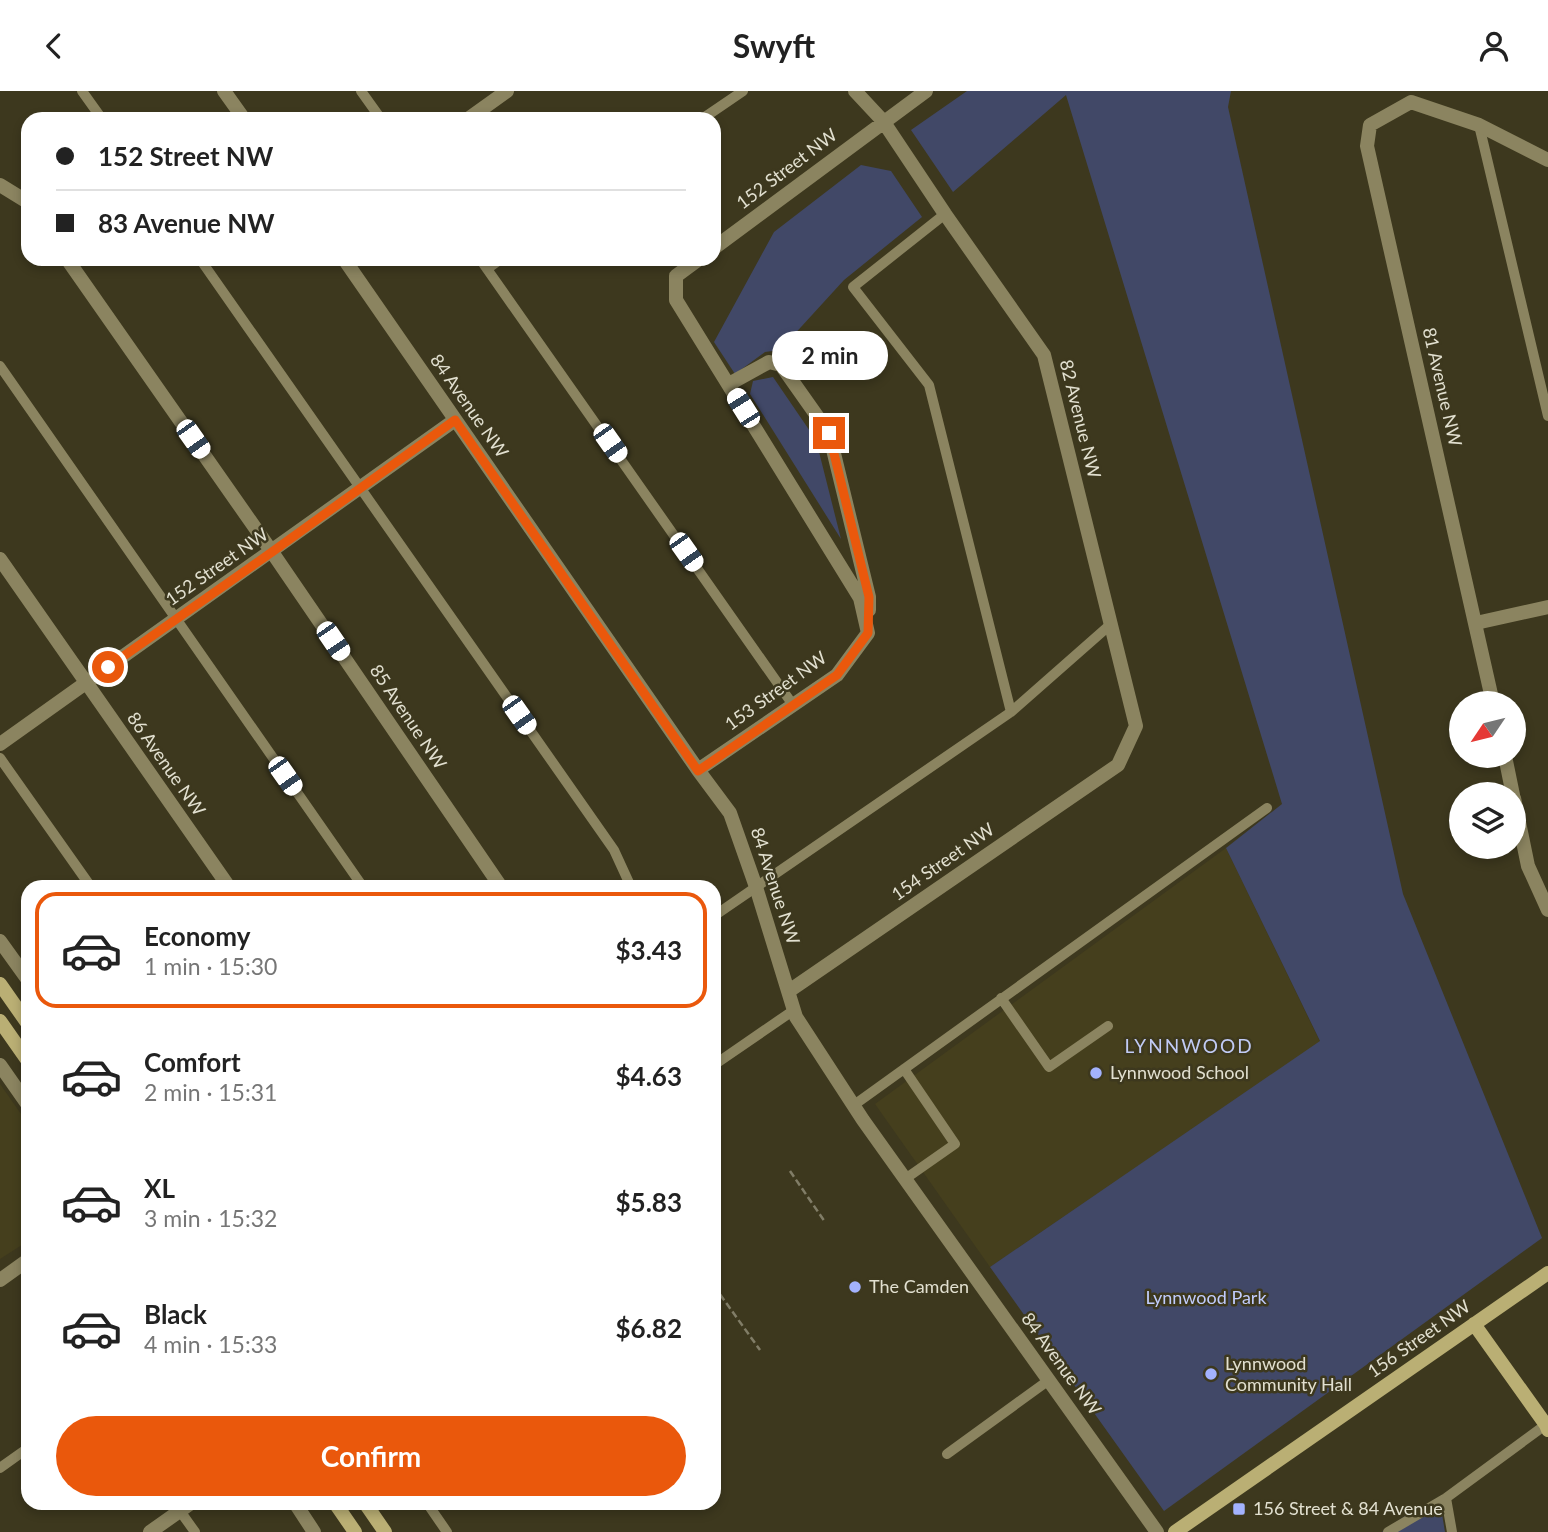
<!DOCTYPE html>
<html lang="en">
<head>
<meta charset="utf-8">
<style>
  body { margin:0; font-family:Lato,sans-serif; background:#f2f2f2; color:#222; height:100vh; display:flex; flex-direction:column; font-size:26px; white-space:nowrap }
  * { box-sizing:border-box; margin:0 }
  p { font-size:23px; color:#767676 }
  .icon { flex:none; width:38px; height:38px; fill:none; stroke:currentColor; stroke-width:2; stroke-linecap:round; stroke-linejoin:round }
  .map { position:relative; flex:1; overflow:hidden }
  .side { position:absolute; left:21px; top:789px; width:700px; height:630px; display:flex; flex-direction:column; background:#fff; border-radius:21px; box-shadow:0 4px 10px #0003 }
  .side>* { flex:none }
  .banner { position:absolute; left:21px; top:21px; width:700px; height:154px; border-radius:21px; box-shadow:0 4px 10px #0003; display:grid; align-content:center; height:154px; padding:0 35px; background:#fff }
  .needle { width:46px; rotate:235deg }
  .controls { position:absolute; left:1449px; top:600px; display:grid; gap:14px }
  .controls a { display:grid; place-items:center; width:77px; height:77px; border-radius:50%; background:#fff; box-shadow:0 4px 10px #0003; font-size:35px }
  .end { position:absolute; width:32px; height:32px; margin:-16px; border:9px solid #ea580c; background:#fff; box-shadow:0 0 0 4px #fff }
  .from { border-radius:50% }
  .bubble { position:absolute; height:49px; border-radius:24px; background:#fff; box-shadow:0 4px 10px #0003; font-size:23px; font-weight:700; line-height:49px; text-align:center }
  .car { position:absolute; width:21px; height:42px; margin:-21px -10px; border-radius:9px; box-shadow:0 0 5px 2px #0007; background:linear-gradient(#fff 24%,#345 0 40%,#fff 0 76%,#345 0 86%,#fff 0) }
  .banner b { display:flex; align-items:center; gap:24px; height:66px; font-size:26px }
  .banner b+b { border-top:2px solid #e0e0e0 }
  .banner i { width:18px; height:18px; background:#222 }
  ul { padding:12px 0 0; list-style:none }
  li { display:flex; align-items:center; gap:21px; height:116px; margin:0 14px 10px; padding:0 21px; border:4px solid transparent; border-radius:21px }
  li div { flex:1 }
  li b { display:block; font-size:26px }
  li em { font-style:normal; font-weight:700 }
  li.selected { border-color:#ea580c }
  li>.icon { width:63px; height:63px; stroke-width:1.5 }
  .cta { display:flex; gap:14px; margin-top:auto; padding:14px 35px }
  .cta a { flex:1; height:80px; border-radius:42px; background:#ea580c; color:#fff; font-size:28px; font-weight:700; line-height:80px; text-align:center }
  header { display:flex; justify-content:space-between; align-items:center; height:91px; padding:0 35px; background:#fff; font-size:32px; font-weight:700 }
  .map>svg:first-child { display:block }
  .built { fill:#453f1d }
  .green { fill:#414867 }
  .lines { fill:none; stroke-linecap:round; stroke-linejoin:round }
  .path { stroke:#817d67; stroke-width:2.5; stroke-dasharray:7 3.5; stroke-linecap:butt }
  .lane { stroke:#8b8460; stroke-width:10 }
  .street { stroke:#8b8460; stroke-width:14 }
  .secondary { stroke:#baaf74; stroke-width:14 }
  .route { stroke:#ea580c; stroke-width:9 }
  .poi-dot { fill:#a3b2fd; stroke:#3d381e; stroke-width:2.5 }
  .labels { text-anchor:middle; stroke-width:5; stroke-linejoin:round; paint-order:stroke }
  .street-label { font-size:18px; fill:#e2e0d0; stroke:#3d381e }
  .poi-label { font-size:18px; fill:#e2e0d0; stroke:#3d381e; text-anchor:start }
  .park-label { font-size:18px; fill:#c1ccfd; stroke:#3d381e }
  .neighbourhood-label { font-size:19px; letter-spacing:2px; fill:#c1cbf5; stroke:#3d381e }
</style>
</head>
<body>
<header><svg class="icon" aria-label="back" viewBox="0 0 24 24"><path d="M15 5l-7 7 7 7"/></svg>Swyft<svg class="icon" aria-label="person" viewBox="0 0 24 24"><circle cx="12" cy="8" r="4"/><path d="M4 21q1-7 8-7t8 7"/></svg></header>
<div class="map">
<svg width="1548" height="1441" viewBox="0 0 1548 1441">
  <rect width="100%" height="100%" fill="#3d381e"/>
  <!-- built -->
  <path class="built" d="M1226,757L1320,951L990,1176L875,1013Z
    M0,993L28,1033V1150L0,1168Z"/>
  <!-- green -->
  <path class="green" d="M967,0H1231L1228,16L1403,803L1542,1147L1164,1420L990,1176L1320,950L1226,757L1282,713L1066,4L953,101L911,39Z
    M861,74L891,80L922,126L844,189L780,259L765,261L735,283L714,251L774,141Z
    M773,286L816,349L841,448L750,303L753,290Z
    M1421,1414L1441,1417L1445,1441H1382Z"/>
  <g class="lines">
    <!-- path -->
    <path class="path" d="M790,1080L825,1131
      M714,1195L760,1259"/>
    <!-- lane -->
    <path class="lane" d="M82,0L102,28
      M361,0L381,28
      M702,28L743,0
      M1479,34L1548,325
      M945,123L853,196L929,294L1011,621L1111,533
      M200,168L614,759L631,796
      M480,168L793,614
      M487,178L501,168
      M0,275L363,796
      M0,667L91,796
      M714,825L1011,621
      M1001,907L1049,976L1108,935
      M714,974L794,919
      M904,978L955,1053L905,1088
      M854,1014L1267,717
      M947,1363L1049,1289
      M0,1377L28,1357
      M1446,1407L1452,1441
      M427,1412L447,1441
      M180,1420L195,1441
      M1388,1441L1446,1407L1548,1332"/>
    <!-- street -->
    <path class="street" d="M224,0L244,28
      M468,28L507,0
      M0,94L26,110L28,113
      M714,157L926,0
      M67,168L272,461L501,796
      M344,168L698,679L730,722L756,796L796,926L863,1029L1157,1441
      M699,168L676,185V209L860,507L868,542
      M729,293L769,271L781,274L829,342L869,506V519
      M0,468L229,796
      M1476,532L1548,516
      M1493,612L1367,55L1370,34L1411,11L1479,34L1548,69
      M0,653L455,329
      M1505,665L1513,704
      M698,679L837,584L868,542
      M1514,707L1528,775L1548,819
      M0,850L28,889
      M789,900L1118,674L1136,635L1044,264L945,123L883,30L855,0
      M0,974L28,1014
      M0,1189L28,1169
      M295,1412L314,1441
      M150,1441L191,1412"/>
    <!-- secondary -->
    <path class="secondary" d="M0,893L28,933
      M0,930L28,970
      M1474,1233L1546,1334L1548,1339
      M335,1412L355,1441
      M365,1412L385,1441
      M1175,1441L1548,1182"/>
  </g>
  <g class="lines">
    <!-- route -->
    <path class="route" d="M108,576L272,461L455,329L698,680L837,584L868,542L869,506L829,342"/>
  </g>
  <!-- markers -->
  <g class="poi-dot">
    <circle cx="1096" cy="982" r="7"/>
    <circle cx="855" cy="1196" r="7"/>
    <circle cx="1211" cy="1283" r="7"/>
    <rect x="1232" y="1411" width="14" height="14" rx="3.5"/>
  </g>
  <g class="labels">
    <!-- street labels -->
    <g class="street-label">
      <text transform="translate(787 78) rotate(-37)" y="6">152 Street NW</text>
      <text transform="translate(1442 296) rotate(77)" y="6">81 Avenue NW</text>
      <text transform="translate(469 315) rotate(55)" y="6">84 Avenue NW</text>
      <text transform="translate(1080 328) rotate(76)" y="6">82 Avenue NW</text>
      <text transform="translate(217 476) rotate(-35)" y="6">152 Street NW</text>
      <text transform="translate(776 600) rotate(-36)" y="6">153 Street NW</text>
      <text transform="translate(408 626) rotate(56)" y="6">85 Avenue NW</text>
      <text transform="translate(166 673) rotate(55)" y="6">86 Avenue NW</text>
      <text transform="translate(943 771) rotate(-35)" y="6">154 Street NW</text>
      <text transform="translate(775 795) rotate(72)" y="6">84 Avenue NW</text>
      <text transform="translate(1419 1248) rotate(-35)" y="6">156 Street NW</text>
      <text transform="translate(1061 1273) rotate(54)" y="6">84 Avenue NW</text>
    </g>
    <!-- poi labels -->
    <g class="poi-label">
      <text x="1110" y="988">Lynnwood School</text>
      <text x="869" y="1202">The Camden</text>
      <text x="1225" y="1279">Lynnwood<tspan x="1225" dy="21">Community Hall</tspan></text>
      <text x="1253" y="1424">156 Street &amp; 84 Avenue</text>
    </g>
    <!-- park labels -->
    <g class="park-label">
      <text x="1206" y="1213">Lynnwood Park</text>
    </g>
    <!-- neighbourhood labels -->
    <g class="neighbourhood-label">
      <text x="1189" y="962">LYNNWOOD</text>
    </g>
  </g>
</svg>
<div class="controls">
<a><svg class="needle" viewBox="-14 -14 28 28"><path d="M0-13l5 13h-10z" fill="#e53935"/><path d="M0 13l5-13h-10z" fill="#767676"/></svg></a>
<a><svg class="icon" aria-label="layers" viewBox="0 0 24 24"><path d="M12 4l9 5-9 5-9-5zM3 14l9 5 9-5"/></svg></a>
</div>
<i class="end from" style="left:108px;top:576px"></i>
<i class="end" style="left:829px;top:342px"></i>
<div class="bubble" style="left:772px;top:240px;width:116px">2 min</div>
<i class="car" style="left:743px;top:317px;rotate:328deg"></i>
<i class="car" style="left:193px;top:348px;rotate:145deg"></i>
<i class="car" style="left:610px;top:352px;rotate:145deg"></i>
<i class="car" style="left:686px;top:461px;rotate:145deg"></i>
<i class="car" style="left:333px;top:550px;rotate:146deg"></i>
<i class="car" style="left:519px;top:624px;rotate:145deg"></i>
<i class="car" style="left:285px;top:685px;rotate:145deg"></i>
<div class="banner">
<b><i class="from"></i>152 Street NW</b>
<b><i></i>83 Avenue NW</b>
</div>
<section class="side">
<ul>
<li class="selected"><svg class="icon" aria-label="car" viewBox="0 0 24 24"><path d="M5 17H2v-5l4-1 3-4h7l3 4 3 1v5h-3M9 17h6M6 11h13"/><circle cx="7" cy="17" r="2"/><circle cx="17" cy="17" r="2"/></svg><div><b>Economy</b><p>1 min · 15:30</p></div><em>$3.43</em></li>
<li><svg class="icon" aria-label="car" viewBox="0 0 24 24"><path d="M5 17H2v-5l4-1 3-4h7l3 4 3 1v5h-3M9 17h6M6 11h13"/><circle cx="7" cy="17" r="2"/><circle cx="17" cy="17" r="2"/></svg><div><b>Comfort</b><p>2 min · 15:31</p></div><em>$4.63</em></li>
<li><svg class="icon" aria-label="car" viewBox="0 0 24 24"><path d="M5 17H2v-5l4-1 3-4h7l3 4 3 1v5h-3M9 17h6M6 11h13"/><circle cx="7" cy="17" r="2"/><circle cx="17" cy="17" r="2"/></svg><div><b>XL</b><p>3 min · 15:32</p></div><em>$5.83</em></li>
<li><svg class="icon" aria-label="car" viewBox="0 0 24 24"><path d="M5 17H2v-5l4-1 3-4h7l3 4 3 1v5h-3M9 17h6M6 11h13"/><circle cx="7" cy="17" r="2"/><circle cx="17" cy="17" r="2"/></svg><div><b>Black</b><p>4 min · 15:33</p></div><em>$6.82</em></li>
</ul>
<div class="cta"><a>Confirm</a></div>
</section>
</div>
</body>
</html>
